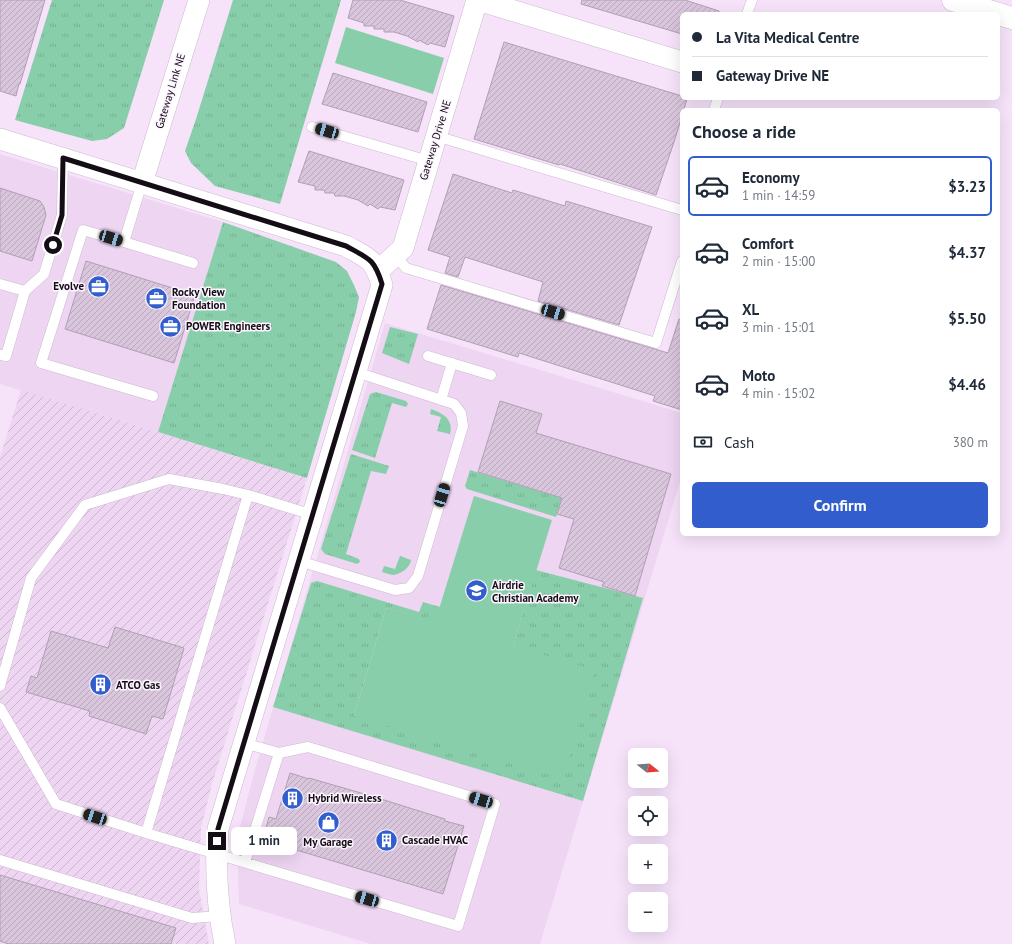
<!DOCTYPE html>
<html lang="en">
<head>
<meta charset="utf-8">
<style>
  body { margin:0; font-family:"PT Sans",sans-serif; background:#f6f6f7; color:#1f2937; height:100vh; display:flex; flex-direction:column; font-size:15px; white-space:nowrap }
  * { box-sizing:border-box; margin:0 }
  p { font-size:13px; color:#747a83 }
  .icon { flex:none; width:22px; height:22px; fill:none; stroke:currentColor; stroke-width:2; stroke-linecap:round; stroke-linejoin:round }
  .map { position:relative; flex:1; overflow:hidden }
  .details { position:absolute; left:680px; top:108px; width:320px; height:428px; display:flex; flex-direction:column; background:#fff; border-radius:6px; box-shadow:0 4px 16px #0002 }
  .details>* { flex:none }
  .banner { position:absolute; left:680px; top:12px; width:320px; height:88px; border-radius:6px; box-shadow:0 4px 16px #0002; display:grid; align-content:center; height:88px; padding:0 12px; background:#fff }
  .needle { width:26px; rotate:107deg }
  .buttons { position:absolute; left:628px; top:748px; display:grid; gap:8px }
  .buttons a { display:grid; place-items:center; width:40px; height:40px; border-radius:6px; background:#fff; box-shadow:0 4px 16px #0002; font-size:20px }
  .end { position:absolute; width:18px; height:18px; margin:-9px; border:5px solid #140d15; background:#fff; box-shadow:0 0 0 2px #fff }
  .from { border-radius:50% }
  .bubble { position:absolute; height:28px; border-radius:6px; background:#fff; box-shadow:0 4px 16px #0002; font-size:13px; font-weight:800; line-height:28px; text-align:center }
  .car { position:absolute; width:12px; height:24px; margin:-12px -6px; border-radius:5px; box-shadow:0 0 3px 1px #0007; background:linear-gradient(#222 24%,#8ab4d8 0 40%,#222 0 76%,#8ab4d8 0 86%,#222 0) }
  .banner b { display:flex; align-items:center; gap:14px; height:38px; font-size:15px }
  .banner b+b { border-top:1px solid #e0e1e3 }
  .banner i { width:10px; height:10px; background:#1f2937 }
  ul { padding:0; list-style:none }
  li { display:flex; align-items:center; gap:12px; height:60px; margin:0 8px 6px; padding:0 4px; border:2px solid transparent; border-radius:6px }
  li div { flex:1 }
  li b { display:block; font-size:15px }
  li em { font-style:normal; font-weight:800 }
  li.current { border-color:#325ecd }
  li>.icon { width:36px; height:36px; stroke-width:1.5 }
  h2 { padding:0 12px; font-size:18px; line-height:48px }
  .pay { display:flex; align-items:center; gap:10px; height:44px; padding:0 12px; font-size:15px }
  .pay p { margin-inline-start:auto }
  .primary-button { display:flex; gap:8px; margin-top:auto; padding:8px 12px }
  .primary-button a { flex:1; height:46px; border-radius:6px; background:#325ecd; color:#fff; font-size:16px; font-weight:800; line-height:46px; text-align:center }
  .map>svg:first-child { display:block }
  .built { fill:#eed5f2 }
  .industrial { fill:url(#industrial-furrows) }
  .grass { fill:url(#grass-tufts) }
  .park { fill:#89ceaa }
  .building { fill:url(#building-hatch); stroke:#b19fb4 }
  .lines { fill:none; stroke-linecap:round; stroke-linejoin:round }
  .lane-casing { stroke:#ccb9cf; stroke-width:11 }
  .street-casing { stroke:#ccb9cf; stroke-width:22 }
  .secondary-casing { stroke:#ccb9cf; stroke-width:23 }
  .lane { stroke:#fff; stroke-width:10 }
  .street { stroke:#fff; stroke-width:21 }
  .secondary { stroke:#fff; stroke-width:22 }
  .route { stroke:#140d15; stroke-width:5 }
  .labels { text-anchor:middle; stroke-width:3; stroke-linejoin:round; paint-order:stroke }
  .street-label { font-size:11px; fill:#140d15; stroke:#fcf4fe }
  .poi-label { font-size:11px; font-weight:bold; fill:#140d15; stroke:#fcf4fe; text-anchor:start }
</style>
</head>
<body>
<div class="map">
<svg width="1012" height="944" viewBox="0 0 1012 944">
  <defs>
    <pattern id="industrial-furrows" width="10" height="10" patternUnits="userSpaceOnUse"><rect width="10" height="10" fill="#eed5f2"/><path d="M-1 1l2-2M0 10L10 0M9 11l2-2" fill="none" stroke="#cbb6cf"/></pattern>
    <pattern id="grass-tufts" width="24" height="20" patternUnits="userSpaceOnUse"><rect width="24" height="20" fill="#89ceaa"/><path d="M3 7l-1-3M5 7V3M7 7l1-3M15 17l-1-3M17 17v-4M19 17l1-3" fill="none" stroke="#75b091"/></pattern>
    <pattern id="building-hatch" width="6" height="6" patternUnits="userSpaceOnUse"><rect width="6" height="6" fill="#d9c6dd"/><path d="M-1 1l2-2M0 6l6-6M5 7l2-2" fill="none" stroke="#b9a9bd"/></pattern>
  </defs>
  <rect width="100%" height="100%" fill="#f6e3fa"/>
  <!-- built -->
  <path class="built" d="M0,154L223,222L158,432L0,384Z
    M385,323L682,413V475L540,944H371L239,904L238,870L239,831L254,773Z"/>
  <!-- industrial -->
  <path class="industrial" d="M21,390L307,478L212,784L201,828L199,889L209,944H0V457Z"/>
  <!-- grass -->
  <path class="grass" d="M52,0H164L124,128L107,139L92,141L15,120Z
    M233,0H341L280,204L215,186L191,163L185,151L196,119Z
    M223,222L336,262L347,271L354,285L359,297L356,312L307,478L158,432Z
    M390,327L418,334L409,364L382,353Z
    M376,392L406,401L408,404L406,407L392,403L375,458L352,450L370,394Z
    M431,409C443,413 454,420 450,434L437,431L441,417L430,414Z
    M351,454L389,466L386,474L371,471L346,554L359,559L360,562L357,564L325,554L321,549Z
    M470,470L562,498L556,517L467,489L465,486Z
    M400,556L411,560C410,568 400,575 392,575C389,574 385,573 382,572L384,566L395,569Z
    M536,570L643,598L583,801L273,707L311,583L317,581L419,612L423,602L440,607L435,623L386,608L354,716L513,646Z"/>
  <!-- park -->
  <path class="park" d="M346,27L444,58L433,94L335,63Z
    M474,496L552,520L513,646L595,670L563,779L354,716L386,608L435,622Z"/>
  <!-- building -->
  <path class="building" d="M0,0H45L20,84H19L16,96L0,91Z
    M353,0H400L454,16L445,47L430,43L428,45L419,40L418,42L407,36L394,32H384V29H374V26H364V23L348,18Z
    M582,0H685L719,11V14H682V34L581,4Z
    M504,42L682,96V98H687L684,110H682V116L674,142L656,195L560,164L559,165L474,139Z
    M333,73L427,102L418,132L322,104Z
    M309,151L404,180L395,210L380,207L378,209L370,204L368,206L358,200L344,196H335L334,193H325L324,190H315V186L298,182Z
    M453,174L512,193L513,190L565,206L566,201L652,227L619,325L538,301L543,282L465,257L458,277L445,273L450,257L428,250Z
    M0,188L40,201L44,207L46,215L32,261L0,251Z
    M86,261L195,295L174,363L65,329Z
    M441,285L668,353L679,319L682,320V410L653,401L655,396L519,353L518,357L427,329Z
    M500,401L542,414L536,433L671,474L635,596L602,586L604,582L559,568L574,519L557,514L562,498L478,472Z
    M115,627L184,648L163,719L152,716L146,734L89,716L90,711L26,692L31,676L37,678L51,631L108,648Z
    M290,773L309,779V778L368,795L445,819V821L464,826L443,894L263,840L269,817L276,819Z
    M0,875L176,928L171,944H9L0,941Z"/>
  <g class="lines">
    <defs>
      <path id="lane" d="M747,14L752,0
        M714,110L718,98
        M312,127L429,161
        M436,136L682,210
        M142,183L124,242L193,263
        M124,242L83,230L41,363L153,396
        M395,255L406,268L656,343L682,261
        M0,284L25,291
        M0,355L6,356L25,291L44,274L62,215L63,159
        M428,356L491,375
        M441,400L452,363
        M299,561L395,590L409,588L418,576L463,426L461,413L454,404L356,372
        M0,686L31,578L85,505L169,479L223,489L248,495
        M0,708L56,804L146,833
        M244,743L279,753L308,747L495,804L458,926L146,833L248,495L313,515
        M0,860L192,918L220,916
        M245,862L279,753"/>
      <path id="street" d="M478,0L682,62
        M0,139L346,246C369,259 374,258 382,285L218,829C215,868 217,906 225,944
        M142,183L199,0
        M378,271L403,248L477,0"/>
      <path id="secondary" d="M953,0L1012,18"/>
    </defs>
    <!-- lane casing -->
    <use href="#lane" class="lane-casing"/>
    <!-- street casing -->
    <use href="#street" class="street-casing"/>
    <!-- secondary casing -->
    <use href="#secondary" class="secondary-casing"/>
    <!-- lane -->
    <use href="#lane" class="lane"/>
    <!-- street -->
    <use href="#street" class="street"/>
    <!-- secondary -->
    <use href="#secondary" class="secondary"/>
  </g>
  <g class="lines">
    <!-- route -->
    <path class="route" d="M53,245L62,215L63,158L346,246C369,259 374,258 382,284L218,829L217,841"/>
  </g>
  <!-- icons -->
  <defs>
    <symbol id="office-disc" viewBox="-11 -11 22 22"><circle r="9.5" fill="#325ecd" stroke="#fcf4fe"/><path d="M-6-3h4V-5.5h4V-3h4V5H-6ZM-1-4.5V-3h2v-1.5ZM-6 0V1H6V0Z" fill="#fff"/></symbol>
    <symbol id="school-disc" viewBox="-11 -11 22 22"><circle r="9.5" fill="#325ecd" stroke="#fcf4fe"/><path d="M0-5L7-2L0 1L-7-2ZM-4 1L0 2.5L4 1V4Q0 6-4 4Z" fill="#fff"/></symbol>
    <symbol id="building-disc" viewBox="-11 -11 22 22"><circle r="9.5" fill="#325ecd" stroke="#fcf4fe"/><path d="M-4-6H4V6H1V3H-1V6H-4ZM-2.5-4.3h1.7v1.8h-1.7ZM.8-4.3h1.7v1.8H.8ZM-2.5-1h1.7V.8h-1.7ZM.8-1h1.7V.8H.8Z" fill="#fff"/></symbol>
    <symbol id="shop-disc" viewBox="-11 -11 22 22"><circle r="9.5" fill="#325ecd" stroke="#fcf4fe"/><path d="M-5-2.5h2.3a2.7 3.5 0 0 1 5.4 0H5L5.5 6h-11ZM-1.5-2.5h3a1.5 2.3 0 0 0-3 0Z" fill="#fff"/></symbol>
  </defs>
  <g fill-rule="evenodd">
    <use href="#office-disc" x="86" y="274" width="25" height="25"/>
    <use href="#office-disc" x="144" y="286" width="25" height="25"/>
    <use href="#office-disc" x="158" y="314" width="25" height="25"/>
    <use href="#school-disc" x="464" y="578" width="25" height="25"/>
    <use href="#building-disc" x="88" y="672" width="25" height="25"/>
    <use href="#building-disc" x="280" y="786" width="25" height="25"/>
    <use href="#shop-disc" x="316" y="810" width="25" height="25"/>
    <use href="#building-disc" x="374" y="828" width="25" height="25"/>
  </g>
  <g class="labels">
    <!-- street labels -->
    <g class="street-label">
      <text transform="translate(170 91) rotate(-73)" y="4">Gateway Link NE</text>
      <text transform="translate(435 140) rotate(-73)" y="4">Gateway Drive NE</text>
    </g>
    <!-- poi labels -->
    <g class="poi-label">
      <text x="84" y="290" text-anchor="end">Evolve</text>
      <text x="172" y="296">Rocky View<tspan x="172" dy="13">Foundation</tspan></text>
      <text x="186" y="330">POWER Engineers</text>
      <text x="492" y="589">Airdrie<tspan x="492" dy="13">Christian Academy</tspan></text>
      <text x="116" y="689">ATCO Gas</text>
      <text x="308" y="802">Hybrid Wireless</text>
      <text x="402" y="844">Cascade HVAC</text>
      <text x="328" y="846" text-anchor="middle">My Garage</text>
    </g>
  </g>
</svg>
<div class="buttons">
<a><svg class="needle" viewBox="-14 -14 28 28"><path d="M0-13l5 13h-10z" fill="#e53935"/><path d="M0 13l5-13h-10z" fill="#747a83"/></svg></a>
<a><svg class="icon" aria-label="locate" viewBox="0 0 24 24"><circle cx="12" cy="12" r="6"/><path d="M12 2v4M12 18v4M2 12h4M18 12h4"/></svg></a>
<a>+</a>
<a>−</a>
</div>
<i class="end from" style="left:53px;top:245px"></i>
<i class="end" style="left:217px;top:841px"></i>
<div class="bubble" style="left:231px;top:827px;width:66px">1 min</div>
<i class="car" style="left:327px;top:131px;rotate:286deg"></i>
<i class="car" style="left:111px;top:238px;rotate:107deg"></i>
<i class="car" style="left:553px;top:312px;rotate:107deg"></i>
<i class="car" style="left:442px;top:495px;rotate:17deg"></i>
<i class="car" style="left:481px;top:800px;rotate:287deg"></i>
<i class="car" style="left:95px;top:817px;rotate:288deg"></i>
<i class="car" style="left:367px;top:899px;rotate:286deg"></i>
<div class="banner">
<b><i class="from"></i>La Vita Medical Centre</b>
<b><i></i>Gateway Drive NE</b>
</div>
<section class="details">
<h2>Choose a ride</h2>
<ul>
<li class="current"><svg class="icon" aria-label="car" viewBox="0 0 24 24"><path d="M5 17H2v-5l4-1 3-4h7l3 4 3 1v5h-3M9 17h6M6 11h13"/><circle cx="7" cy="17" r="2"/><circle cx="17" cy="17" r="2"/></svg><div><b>Economy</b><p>1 min · 14:59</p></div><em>$3.23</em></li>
<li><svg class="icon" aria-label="car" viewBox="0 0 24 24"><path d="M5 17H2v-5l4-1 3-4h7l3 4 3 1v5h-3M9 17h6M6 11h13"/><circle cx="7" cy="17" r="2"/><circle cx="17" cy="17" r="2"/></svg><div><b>Comfort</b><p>2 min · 15:00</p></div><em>$4.37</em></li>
<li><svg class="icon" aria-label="car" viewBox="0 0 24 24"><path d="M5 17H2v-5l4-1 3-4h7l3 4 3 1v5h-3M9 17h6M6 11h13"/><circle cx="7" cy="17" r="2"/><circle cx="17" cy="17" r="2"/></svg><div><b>XL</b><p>3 min · 15:01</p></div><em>$5.50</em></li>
<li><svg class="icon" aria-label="car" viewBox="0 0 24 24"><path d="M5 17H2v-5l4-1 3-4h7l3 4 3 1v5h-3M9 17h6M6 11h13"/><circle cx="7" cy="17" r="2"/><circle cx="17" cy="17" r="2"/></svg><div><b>Moto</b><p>4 min · 15:02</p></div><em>$4.46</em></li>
</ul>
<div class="pay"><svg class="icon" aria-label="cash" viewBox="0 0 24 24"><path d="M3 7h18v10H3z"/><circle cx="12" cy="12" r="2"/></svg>Cash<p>380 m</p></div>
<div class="primary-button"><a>Confirm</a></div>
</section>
</div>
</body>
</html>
